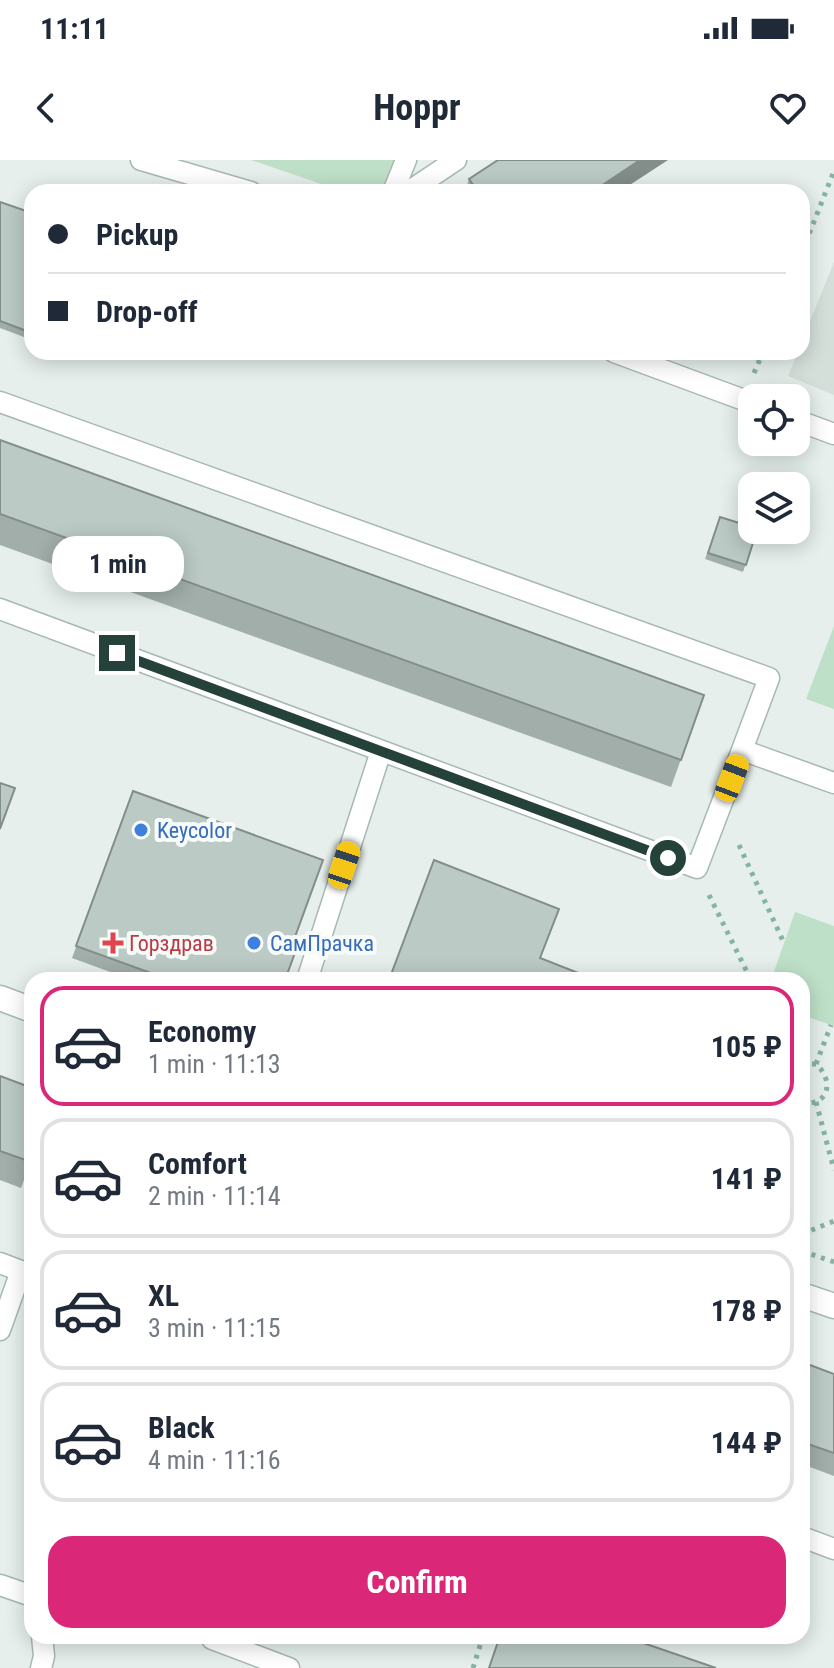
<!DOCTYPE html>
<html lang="en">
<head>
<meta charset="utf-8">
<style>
  body { margin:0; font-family:"Roboto Condensed",sans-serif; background:#f2f2f3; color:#1f2937; height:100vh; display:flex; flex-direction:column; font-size:30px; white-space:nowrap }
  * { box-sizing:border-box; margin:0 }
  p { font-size:26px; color:#747a83 }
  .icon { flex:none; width:44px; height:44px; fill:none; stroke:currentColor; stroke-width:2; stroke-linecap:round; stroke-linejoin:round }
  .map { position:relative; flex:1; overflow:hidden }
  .side { position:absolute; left:24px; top:812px; width:786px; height:672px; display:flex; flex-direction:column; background:#fff; border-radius:24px; box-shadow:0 4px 20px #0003 }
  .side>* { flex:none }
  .banner { position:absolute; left:24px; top:24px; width:786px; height:176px; border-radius:24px; box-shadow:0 4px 20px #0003; display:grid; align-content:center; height:176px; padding:0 24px; background:#fff }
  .buttons { position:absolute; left:738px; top:224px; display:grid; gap:16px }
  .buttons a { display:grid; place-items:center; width:72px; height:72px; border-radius:16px; background:#fff; box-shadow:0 4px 20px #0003; font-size:40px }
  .end { position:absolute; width:36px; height:36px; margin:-18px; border:10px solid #24423a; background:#fff; box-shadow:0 0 0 4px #fff }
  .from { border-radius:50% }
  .bubble { position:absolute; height:56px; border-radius:24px; background:#fff; box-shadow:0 4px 20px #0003; font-size:26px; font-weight:700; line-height:56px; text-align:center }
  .car { position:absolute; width:24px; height:48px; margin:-24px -12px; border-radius:10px; box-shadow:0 0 6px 2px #0007; background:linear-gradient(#f5c518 24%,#345 0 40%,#f5c518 0 76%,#345 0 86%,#f5c518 0) }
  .banner b { display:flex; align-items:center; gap:28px; height:76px; font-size:30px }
  .banner b+b { border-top:2px solid #e0e1e3 }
  .banner i { width:20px; height:20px; background:#1f2937 }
  ul { padding:14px 0 0; list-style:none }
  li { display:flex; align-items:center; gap:24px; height:120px; margin:0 16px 12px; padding:0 8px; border:4px solid #e0e1e3; border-radius:24px }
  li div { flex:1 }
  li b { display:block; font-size:30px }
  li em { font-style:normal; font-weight:700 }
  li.active { border-color:#db2777 }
  li>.icon { width:72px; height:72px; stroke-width:1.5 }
  .cta { display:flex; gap:16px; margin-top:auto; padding:16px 24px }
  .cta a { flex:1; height:92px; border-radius:24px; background:#db2777; color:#fff; font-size:32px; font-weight:700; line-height:92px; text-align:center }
  .status { display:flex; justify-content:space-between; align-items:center; height:56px; padding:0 40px; background:#fff; direction:ltr }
  .status svg { height:22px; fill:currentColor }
  header { display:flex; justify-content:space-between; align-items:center; height:104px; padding:0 24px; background:#fff; font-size:36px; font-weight:700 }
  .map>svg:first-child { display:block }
  .built { fill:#d4dfda }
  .green { fill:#bfe0c8 }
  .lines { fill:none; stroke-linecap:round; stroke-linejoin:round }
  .service-casing { stroke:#a8b8b2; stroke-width:23 }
  .minor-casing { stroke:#a8b8b2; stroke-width:27 }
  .path { stroke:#86b3a5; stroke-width:5; stroke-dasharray:4 6; stroke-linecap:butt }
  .service { stroke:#fff; stroke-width:20 }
  .minor { stroke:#fff; stroke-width:24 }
  .wall { fill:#a1aea9 }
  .shaded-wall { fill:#838d89 }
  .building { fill:#bbcac4; stroke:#838d89; stroke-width:2 }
  .route { stroke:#24423a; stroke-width:10 }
  .shop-dot { fill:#3f7fe0; stroke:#f7fbf9; stroke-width:3 }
  .health-dot { fill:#e0444e; stroke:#f7fbf9; stroke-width:3 }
  .labels { text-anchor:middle; stroke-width:8; stroke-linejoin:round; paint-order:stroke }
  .shop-label { font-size:22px; fill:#366cbe; stroke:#f7fbf9; text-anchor:start }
  .health-label { font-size:22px; fill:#be3a42; stroke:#f7fbf9; text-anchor:start }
</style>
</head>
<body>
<div class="status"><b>11:11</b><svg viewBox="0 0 49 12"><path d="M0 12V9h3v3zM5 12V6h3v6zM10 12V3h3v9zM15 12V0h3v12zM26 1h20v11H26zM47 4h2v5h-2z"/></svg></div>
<header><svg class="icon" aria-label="back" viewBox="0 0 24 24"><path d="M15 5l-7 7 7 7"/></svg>Hoppr<svg class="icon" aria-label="heart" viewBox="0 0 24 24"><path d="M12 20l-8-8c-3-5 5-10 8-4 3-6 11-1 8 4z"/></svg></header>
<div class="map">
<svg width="834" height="1508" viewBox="0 0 834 1508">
  <rect width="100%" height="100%" fill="#e6efeb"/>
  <!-- built -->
  <path class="built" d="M834,102V235L788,216L798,192H802V181Z"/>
  <!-- green -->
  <path class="green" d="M251,0H406L393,32H345Z
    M834,466V549L806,539Z
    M795,752L834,766V866L802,855V820H771Z"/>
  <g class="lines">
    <defs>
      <path id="service" d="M141,0L251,32
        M393,32L406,0
        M408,32L456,0
        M614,192L752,243
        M0,242L769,518L742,590L834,623
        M796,260L834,274
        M0,449L697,708L742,590
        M307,820L381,591
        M0,1103L21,1111L0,1170
        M802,1377L834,1389
        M0,1425L32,1436
        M213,1476L212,1479L289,1508
        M41,1508L44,1496L42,1476"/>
      <path id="minor" d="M0,838L32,850
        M802,1135L834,1146"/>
    </defs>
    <!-- service casing -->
    <use href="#service" class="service-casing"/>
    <!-- minor casing -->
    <use href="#minor" class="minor-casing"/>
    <!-- path -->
    <path class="path" d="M802,92L834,11
      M754,213L763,192
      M739,685L784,783
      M709,735L751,820
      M802,904H816C834,920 830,946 802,943
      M816,904L831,865
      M816,942L834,1010
      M802,1074L834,1061
      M802,1091L834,1102
      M473,1508L483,1476"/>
    <!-- service -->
    <use href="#service" class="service"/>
    <!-- minor -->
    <use href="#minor" class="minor"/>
  </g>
  <!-- wall -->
  <path class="wall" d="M469,19L619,32H465Z
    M0,42L32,53V180L0,168Z
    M0,280L704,535L671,627L0,385Z
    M720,357L757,370L743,412L705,399Z
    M133,631L295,777L285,820H132L72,798Z
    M0,916L32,999L21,1028L0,1020Z
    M802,1202L834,1214V1316L802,1304Z"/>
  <!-- shaded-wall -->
  <path class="shaded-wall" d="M640,0H668L619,32H592Z"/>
  <!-- building -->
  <path class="building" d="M498,0H640L592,32H478L469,19Z
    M0,42L32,53V173L0,161Z
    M0,280L704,535L681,600L0,354Z
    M720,357L752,367V370H757L746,405L708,393Z
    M0,623L15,628L0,669Z
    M133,631L323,700L295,777L300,779L285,820H170L76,786Z
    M434,700L559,749L540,798L596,820H389Z
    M0,916L32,928V999L31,1002L0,991Z
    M802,1202L834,1214V1293L802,1282Z
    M500,1476H623L716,1508H489Z"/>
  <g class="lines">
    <!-- route -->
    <path class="route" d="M117,493L668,698"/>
  </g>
  <!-- markers -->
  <g class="shop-dot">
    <circle cx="141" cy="670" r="8"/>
    <circle cx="254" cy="783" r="8"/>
  </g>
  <path class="health-dot" d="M109 771h8v8h8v8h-8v8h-8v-8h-8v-8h8z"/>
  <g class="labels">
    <!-- shop labels -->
    <g class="shop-label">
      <text x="157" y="678">Keycolor</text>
      <text x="270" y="791">СамПрачка</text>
    </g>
    <!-- health labels -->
    <g class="health-label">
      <text x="129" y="791">Горздрав</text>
    </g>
  </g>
</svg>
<div class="buttons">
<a><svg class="icon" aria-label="locate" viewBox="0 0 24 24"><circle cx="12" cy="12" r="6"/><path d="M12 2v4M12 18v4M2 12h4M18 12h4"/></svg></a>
<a><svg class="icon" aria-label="layers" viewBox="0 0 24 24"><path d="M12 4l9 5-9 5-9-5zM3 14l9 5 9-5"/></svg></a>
</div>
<i class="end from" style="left:668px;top:698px"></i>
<i class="end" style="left:117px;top:493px"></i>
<div class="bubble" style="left:52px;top:376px;width:132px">1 min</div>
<i class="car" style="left:732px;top:618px;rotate:21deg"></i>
<i class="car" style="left:344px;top:705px;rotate:18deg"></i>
<div class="banner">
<b><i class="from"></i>Pickup</b>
<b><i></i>Drop-off</b>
</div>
<section class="side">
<ul>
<li class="active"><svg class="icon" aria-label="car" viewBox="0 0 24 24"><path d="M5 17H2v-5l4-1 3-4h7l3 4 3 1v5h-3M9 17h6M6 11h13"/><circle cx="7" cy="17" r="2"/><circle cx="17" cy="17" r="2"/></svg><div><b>Economy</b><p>1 min · 11:13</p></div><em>105 ₽</em></li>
<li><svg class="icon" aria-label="car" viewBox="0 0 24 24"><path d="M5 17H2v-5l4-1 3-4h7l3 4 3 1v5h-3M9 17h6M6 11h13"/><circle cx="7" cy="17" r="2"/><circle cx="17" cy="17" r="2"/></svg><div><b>Comfort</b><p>2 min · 11:14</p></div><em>141 ₽</em></li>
<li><svg class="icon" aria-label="car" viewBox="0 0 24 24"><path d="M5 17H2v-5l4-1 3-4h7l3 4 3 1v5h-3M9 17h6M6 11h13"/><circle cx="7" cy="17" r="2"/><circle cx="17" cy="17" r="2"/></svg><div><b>XL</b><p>3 min · 11:15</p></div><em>178 ₽</em></li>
<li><svg class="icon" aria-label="car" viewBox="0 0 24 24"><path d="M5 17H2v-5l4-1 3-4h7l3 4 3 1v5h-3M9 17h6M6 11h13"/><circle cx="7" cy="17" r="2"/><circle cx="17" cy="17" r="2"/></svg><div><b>Black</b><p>4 min · 11:16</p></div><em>144 ₽</em></li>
</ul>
<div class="cta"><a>Confirm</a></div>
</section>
</div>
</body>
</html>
